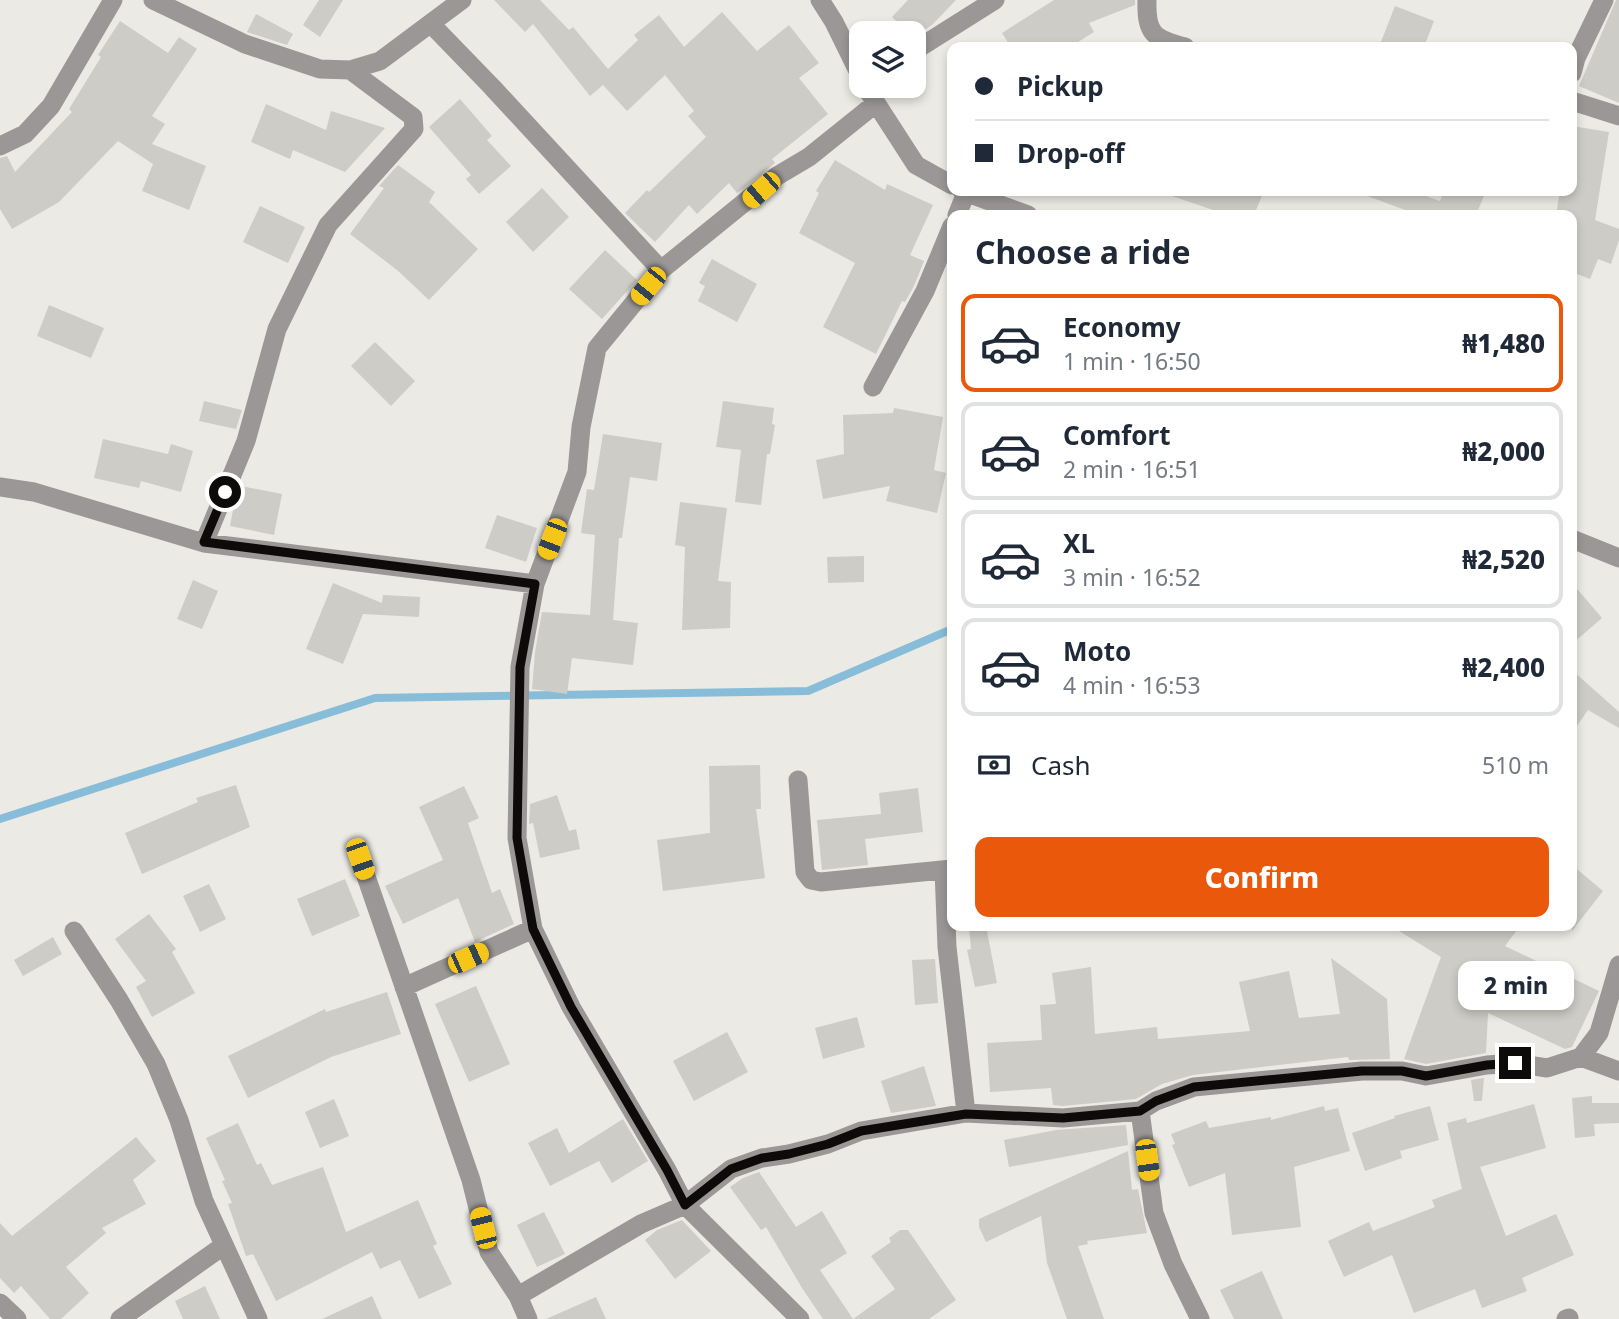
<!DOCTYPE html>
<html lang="en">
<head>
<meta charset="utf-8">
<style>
  body { margin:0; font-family:"Noto Sans",sans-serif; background:#f6f6f7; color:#1f2937; height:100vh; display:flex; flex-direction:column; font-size:26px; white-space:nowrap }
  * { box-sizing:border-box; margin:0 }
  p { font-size:23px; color:#747a83 }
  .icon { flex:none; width:38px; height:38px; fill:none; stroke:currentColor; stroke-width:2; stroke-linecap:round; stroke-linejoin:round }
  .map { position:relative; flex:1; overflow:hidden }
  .sheet { position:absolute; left:947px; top:210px; width:630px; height:721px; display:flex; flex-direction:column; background:#fff; border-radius:14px; box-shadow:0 4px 10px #0003 }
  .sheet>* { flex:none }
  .top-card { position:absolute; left:947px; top:42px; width:630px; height:154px; border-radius:14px; box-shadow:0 4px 10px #0003; display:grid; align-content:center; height:154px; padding:0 28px; background:#fff }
  .buttons { position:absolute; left:849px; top:21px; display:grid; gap:14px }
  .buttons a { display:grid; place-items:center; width:77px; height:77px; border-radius:14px; background:#fff; box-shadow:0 4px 10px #0003; font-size:35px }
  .end { position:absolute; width:32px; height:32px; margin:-16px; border:9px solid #0c0b09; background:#fff; box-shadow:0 0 0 4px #fff }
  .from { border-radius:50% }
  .bubble { position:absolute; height:49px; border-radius:14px; background:#fff; box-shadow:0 4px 10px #0003; font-size:23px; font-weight:800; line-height:49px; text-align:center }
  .car { position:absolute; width:21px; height:42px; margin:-21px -10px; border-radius:9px; box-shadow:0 0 5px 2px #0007; background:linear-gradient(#f5c518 24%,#345 0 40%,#f5c518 0 76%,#345 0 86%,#f5c518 0) }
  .top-card b { display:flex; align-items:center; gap:24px; height:66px; font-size:26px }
  .top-card b+b { border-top:2px solid #e0e1e3 }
  .top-card i { width:18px; height:18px; background:#1f2937 }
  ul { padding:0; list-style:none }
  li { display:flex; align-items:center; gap:21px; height:98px; margin:0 14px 10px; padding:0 14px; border:4px solid #e0e1e3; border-radius:14px }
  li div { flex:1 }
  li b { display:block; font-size:26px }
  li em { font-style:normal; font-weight:800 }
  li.active { border-color:#ea580c }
  li>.icon { width:63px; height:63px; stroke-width:1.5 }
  h2 { padding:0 28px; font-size:32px; line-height:84px }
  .pay { display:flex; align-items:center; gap:18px; height:77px; padding:0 28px; font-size:26px }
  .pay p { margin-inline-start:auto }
  .action { display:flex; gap:14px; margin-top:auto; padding:14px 28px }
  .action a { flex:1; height:80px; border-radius:14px; background:#ea580c; color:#fff; font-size:28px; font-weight:800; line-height:80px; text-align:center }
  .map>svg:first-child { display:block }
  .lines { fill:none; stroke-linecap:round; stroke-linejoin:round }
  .stream { stroke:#87bdd9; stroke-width:8 }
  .building { fill:#cdccc6 }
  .minor { stroke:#9a9796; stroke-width:19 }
  .route { stroke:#0c0b09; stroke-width:9 }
</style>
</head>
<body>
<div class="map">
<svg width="1619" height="1319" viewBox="0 0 1619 1319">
  <rect width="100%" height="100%" fill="#eceae4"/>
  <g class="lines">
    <!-- stream -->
    <path class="stream" d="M0,819L375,698L808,691L952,629"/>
  </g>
  <!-- building -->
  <path class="building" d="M319,0H343L320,37L303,25Z
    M494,0H540L569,30L573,27L608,69L638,40L634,35L659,15L684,47L722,12L757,51L789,25L819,63L799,78L828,114L772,159L775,163L737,193L729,183L697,214L689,205L655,242L625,213L647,190L649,192L706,137L688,116L694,111L665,75L627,111L603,85L590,96L533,24L525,32Z
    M908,0H956L932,25L914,37V33H909L892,17Z
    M1054,0H1135V5L1089,23L1094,32L1070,47H1011L1002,33Z
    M1616,0H1619V103L1579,86Z
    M1395,6L1434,21L1424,47H1379Z
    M256,14L293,34L287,45L247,32Z
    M120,21L168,53L179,37L197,49L152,116L165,124L152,144L206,166L189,210L142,191L153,164L118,141L59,202L12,229L0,209V158L7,156L15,172L72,112L69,109L101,57L98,55Z
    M460,99L492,136L487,140L511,166L479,194L466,179L471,175L429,127Z
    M266,104L326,130L331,111L385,128L345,172L293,150L290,159L251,142Z
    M1572,126L1609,132L1595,220L1619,229V240L1611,264L1598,259L1590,279L1572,272V215H1556L1560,191H1572Z
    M835,160L885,190L887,184L933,205L910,255L924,261L914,286L905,302L902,301L876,354L823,327L855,263L799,233L819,193L816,191Z
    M398,165L435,192L429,202L478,249L429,300L397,270L350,234L384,188L379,186Z
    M542,188L569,217L533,252L506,222Z
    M1166,191H1264L1254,215H1228L1166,194Z
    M1359,191H1412L1440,201L1444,191H1486L1476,215H1419L1359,193Z
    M260,206L305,227L288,263L243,242Z
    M605,250L637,280L602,319L569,289Z
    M712,259L757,284L737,322L698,301L705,286L699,283Z
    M49,305L104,328L91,358L37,336Z
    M375,342L415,381L391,406L351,366Z
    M204,401L242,410L236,429L199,421Z
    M723,401L774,408L772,424L775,425L770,454H767L761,505L735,502L741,450L716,447Z
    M894,408L943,417L934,470L946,473L937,513L886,501L890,486L823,499L816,460L844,454L843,415L893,413Z
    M603,434L662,443L657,481L630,477L622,538H619L613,620L638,623L633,665L572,658L567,694L532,689L535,652L542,612L590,615L595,535L581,533L587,489L594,490Z
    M103,439L168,454L171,444L193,451L181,492L141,481L139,488L94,478Z
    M241,486L282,494L274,535L230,526L235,499Z
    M680,502L727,508L718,581L731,582L730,628L682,630L685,547L675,545Z
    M497,515L537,528L526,562L485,548Z
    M864,556V582L828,583L827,557Z
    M193,580L218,591L202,629L177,619Z
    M333,583L382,603L383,595L420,597L419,617L363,614L343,664L306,649Z
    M1572,583L1602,618L1572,644Z
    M1572,670L1619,712V728L1588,710L1572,733Z
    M760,765L761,809H756L765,878L663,891L657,840L710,833L709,766Z
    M236,785L250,827L142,874L125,833L198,802L196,798Z
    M464,786L479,818L468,823L492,893L500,889L514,924L475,942L458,898L403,924L385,886L443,860L419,807Z
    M918,788L923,832L865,839L868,865L822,870L817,820L881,814L879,793Z
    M557,795L569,831L576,829L580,849L540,858L533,823L529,824L530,804Z
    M1572,865L1603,891L1572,931Z
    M345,879L360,916L312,936L297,899Z
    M209,884L226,919L200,932L183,896Z
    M149,914L176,949L172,952L195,993L152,1017L136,987L146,981L115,939Z
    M969,926H986L997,983L975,987L967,950L971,949Z
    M1391,926H1520L1505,946L1599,991L1572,1047L1565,1049L1488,1013L1486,1053L1426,1064L1404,1059L1441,957Z
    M53,937L62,954L23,976L14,960Z
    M1331,958L1387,999L1390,1059L1349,1060L1348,1057L1193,1075L1162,1084L1136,1099L1063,1106L1053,1105L1051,1088L990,1092L987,1043L1042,1040L1040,1005L1056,1004L1052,973L1091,967L1095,1034L1157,1027L1158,1039L1250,1031L1239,982L1289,971L1299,1018L1340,1014Z
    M935,959L938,1003L915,1005L912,960Z
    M476,986L510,1064L469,1082L435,1004Z
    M387,992L401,1034L331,1057L248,1098L228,1056L325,1009L326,1012Z
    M857,1017L865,1047L823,1059L815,1028Z
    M727,1032L748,1072L694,1101L673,1061Z
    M924,1066L936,1106L891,1113L881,1081Z
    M1484,1078L1482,1101H1474L1471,1080Z
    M1592,1096V1103H1619V1123L1594,1124L1595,1136L1575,1138L1572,1098Z
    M334,1099L349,1136L320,1148L305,1112Z
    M1534,1104L1546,1148L1480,1167L1506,1236L1556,1214L1574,1255L1522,1278L1527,1291L1482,1308L1475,1289L1414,1313L1392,1255L1344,1277L1328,1241L1369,1222L1373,1231L1435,1207L1432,1200L1462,1189L1447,1123L1466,1118L1467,1123Z
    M1324,1106L1325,1111L1338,1108L1350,1151L1294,1167L1301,1227L1232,1235L1225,1173L1189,1187L1172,1145L1175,1144L1171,1134L1206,1121L1209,1128L1271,1117V1120Z
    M1430,1106L1439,1140L1400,1151L1402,1158L1365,1171L1352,1133L1395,1118L1394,1116Z
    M623,1119L648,1161L612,1183L599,1161L550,1186L528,1143L557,1128L569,1153Z
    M238,1123L257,1165L261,1163L272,1185L323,1167L346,1232L418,1200L437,1244L433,1246L452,1284L419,1299L400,1260L380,1269L372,1252L276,1301L253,1254L246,1256L228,1204L232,1203L222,1181L225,1180L206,1138Z
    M1126,1125L1128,1145L1009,1167L1004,1140L1056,1130Z
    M136,1137L156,1161L133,1180L146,1204L102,1228L106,1233L66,1267L89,1293L61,1319H50L21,1286L14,1293L0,1278V1223L12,1236Z
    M1128,1151L1132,1190L1138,1189L1147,1233L1087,1241L1088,1244L1078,1246L1104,1319H1067L1047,1263L1041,1216L986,1242L979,1227V1219Z
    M759,1172L796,1227L822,1211L847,1253L820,1270L853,1319L895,1289L871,1256L891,1242L889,1238L900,1230H908L956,1300L929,1319H823L802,1288L766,1227L761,1230L730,1187L743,1178Z
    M544,1212L565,1254L537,1267L517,1225Z
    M682,1220L711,1251L675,1279L645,1240L657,1230Z
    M1262,1271L1283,1319H1234L1220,1290Z
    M205,1286L220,1319H183L175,1301Z
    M372,1296L382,1319H322Z
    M596,1297L606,1319H546Z"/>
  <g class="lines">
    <!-- minor -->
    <path class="minor" d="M153,0L245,44L320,69L350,70L380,61L462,0
      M820,0L834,22L861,77
      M1147,0C1146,33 1153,39 1185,47
      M431,24L492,87L661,270
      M914,51L995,0
      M1572,73L1576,58L1604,0
      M865,86L916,165L952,185
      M1572,101L1619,116
      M0,146L25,134L51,106L113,0
      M962,191L1028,215
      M957,215L966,193
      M873,387L925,291L952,226
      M0,487L34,492L204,543L535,584
      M1572,539L1619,558
      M204,543L246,441L277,329L328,225L414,129L413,117L350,70
      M798,780L805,872L811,880L821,882L952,869
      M360,859L471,1180L489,1252L518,1296L528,1319
      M944,870L947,947L966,1113
      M74,931L119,1000L156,1064L179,1120L204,1201L258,1319
      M404,987L533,929
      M1581,1057L1619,1071
      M1140,1111L1154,1213L1173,1264L1200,1319
      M518,1296L641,1224L685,1205L731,1169L762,1158L789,1154L828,1144L861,1131L966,1113L1063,1118L1140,1111L1156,1101L1194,1087L1362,1071H1402L1426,1076L1487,1065L1515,1063L1547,1068L1581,1057L1599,1033L1619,965
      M0,1303L17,1319
      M120,1319L223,1246
      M800,1319L685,1205L667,1170L571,1007L533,929L517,838L520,667L535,584L577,472L581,427L597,348L661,270L777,176L809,157L875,104
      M1566,1319L1569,1318"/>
  </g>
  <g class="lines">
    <!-- route -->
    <path class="route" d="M225,492L204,542L535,584L520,667L517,838L533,929L571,1007L667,1170L685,1205L731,1169L762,1158L789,1154L828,1144L861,1131L966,1114L1063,1118L1140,1111L1156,1101L1194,1087L1362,1071H1402L1426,1076L1487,1065L1515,1063"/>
  </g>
</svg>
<div class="buttons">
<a><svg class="icon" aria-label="layers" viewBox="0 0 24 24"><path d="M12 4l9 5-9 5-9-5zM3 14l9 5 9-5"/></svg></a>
</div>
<i class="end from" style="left:225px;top:492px"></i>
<i class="end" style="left:1515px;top:1063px"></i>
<div class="bubble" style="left:1458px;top:961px;width:116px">2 min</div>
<i class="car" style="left:761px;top:190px;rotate:229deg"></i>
<i class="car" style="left:648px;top:286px;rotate:219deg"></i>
<i class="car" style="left:552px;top:539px;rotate:201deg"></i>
<i class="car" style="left:360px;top:859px;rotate:161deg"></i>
<i class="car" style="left:468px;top:958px;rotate:66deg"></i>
<i class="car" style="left:1147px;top:1160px;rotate:172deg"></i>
<i class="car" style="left:483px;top:1228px;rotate:346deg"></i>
<div class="top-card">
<b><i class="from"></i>Pickup</b>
<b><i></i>Drop-off</b>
</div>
<section class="sheet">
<h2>Choose a ride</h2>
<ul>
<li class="active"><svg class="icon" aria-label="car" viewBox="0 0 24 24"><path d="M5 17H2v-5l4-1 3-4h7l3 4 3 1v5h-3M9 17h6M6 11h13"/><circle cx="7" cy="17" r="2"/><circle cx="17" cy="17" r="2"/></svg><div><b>Economy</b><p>1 min · 16:50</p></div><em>₦1,480</em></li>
<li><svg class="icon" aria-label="car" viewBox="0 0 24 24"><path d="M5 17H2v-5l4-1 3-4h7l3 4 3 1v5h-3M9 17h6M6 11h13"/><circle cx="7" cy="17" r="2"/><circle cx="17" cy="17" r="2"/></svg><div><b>Comfort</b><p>2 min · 16:51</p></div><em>₦2,000</em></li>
<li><svg class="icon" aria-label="car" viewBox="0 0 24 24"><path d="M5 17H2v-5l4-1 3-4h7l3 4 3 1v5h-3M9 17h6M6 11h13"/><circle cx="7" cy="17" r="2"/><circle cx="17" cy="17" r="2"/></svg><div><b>XL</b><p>3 min · 16:52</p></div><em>₦2,520</em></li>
<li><svg class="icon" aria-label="car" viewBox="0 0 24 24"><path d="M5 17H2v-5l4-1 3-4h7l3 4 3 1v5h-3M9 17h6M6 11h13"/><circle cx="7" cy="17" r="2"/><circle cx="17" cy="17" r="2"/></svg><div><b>Moto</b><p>4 min · 16:53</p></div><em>₦2,400</em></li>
</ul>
<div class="pay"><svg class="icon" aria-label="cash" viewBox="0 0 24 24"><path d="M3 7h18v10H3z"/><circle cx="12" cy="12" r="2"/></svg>Cash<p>510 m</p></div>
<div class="action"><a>Confirm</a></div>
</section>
</div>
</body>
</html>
